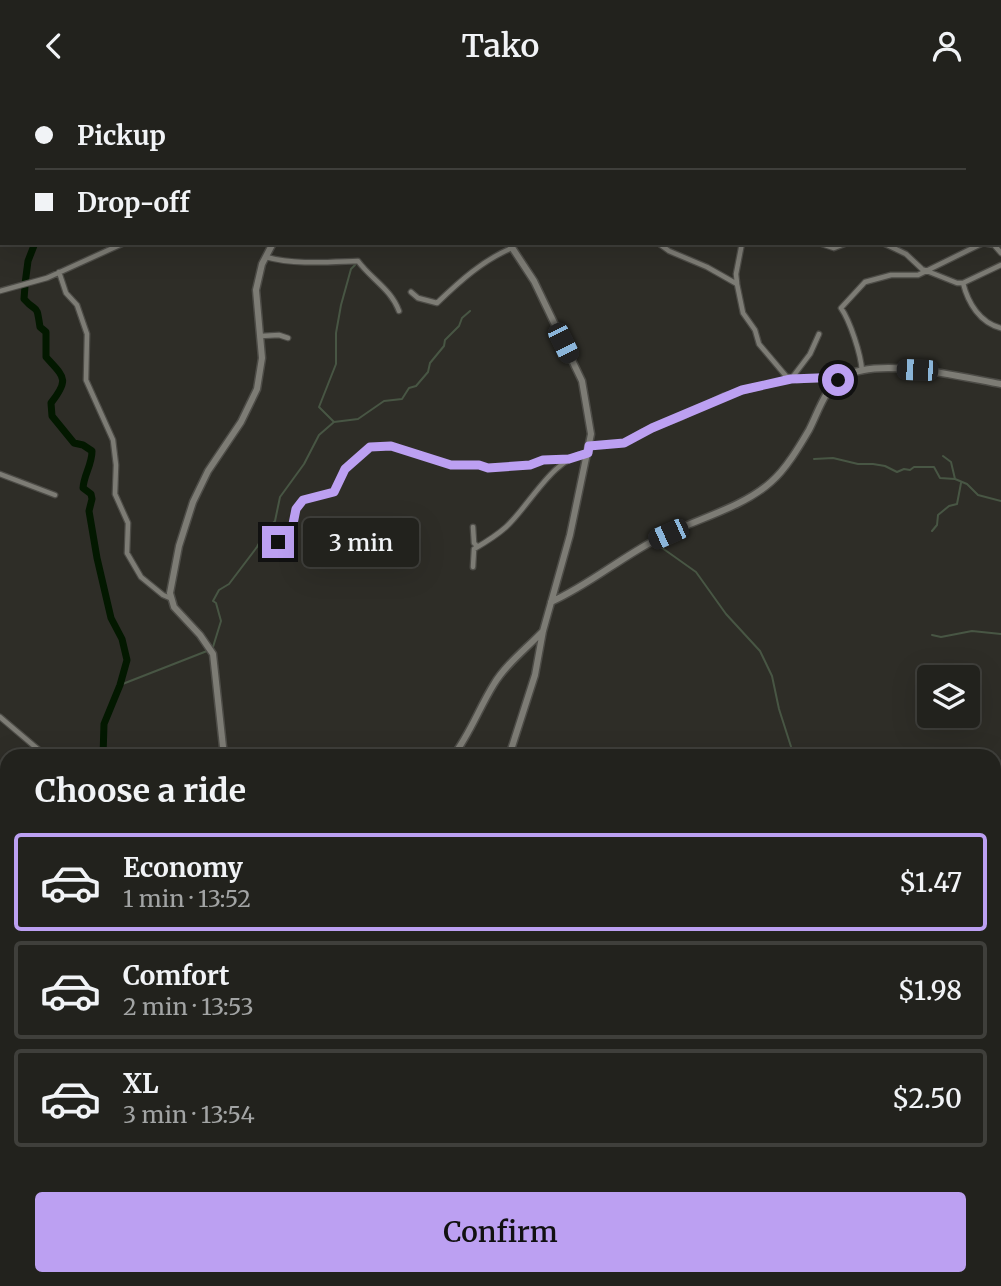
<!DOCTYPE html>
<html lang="en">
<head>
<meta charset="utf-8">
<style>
  body { margin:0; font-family:Merriweather,serif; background:#2a2a26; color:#f1f3f6; height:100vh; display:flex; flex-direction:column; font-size:26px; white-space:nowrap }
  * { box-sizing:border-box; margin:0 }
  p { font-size:23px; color:#a2a4a4 }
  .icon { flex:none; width:38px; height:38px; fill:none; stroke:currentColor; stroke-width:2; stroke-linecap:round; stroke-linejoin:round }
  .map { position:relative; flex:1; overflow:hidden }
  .details { position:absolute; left:0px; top:658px; width:1001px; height:537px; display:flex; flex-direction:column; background:#22221d; border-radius:21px 21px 0 0; box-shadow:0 7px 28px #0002,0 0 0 2px #3f3f3b }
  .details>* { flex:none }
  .banner { position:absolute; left:0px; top:0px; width:1001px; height:154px; box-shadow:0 7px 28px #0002,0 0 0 2px #3f3f3b; display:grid; align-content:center; height:154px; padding:0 35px; background:#22221d }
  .tools { position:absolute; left:917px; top:574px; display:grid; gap:14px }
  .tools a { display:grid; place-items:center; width:63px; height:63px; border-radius:7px; background:#22221d; box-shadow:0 7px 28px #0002,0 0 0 2px #3f3f3b; font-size:35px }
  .end { position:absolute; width:32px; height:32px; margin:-16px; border:9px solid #bca0f2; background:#111; box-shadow:0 0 0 4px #111 }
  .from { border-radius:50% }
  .bubble { position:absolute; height:49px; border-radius:7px; background:#22221d; box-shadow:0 7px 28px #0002,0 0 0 2px #3f3f3b; font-size:23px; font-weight:600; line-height:49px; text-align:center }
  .car { position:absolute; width:21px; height:42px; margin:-21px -10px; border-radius:9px; box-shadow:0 0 5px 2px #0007; background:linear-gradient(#222 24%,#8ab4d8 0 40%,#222 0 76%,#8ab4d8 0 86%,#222 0) }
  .banner b { display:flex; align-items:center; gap:24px; height:66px; font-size:26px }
  .banner b+b { border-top:2px solid #3f3f3b }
  .banner i { width:18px; height:18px; background:#f1f3f6 }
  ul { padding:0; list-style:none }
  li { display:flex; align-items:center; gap:21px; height:98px; margin:0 14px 10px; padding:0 21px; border:4px solid #3f3f3b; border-radius:7px }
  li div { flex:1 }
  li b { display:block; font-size:26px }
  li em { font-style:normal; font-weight:600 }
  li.selected { border-color:#bca0f2 }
  li>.icon { width:63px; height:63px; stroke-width:1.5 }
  h2 { padding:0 35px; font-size:32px; line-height:84px }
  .button { display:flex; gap:14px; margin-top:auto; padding:14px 35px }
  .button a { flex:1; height:80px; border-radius:7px; background:#bca0f2; color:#111; font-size:28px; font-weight:600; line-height:80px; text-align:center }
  header { display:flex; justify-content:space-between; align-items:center; height:91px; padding:0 35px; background:#22221d; font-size:32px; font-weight:600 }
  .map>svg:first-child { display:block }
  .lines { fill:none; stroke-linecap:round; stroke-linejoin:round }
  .stream { stroke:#485644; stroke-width:2 }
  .river { stroke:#031800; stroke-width:7 }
  .street-casing { stroke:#4d4c47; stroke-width:7 }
  .secondary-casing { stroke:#4d4c47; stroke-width:9 }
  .street { stroke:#7d7c75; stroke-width:4.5 }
  .secondary { stroke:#7d7c75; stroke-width:6 }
  .route { stroke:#bca0f2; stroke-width:9 }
</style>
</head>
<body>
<header><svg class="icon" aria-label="back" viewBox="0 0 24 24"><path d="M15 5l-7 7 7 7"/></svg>Tako<svg class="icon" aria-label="person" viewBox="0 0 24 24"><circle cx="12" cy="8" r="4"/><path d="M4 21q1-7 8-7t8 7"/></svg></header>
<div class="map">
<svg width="1001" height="1195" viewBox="0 0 1001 1195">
  <rect width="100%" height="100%" fill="#2e2d27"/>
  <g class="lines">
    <!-- stream -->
    <path class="stream" d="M999,89L1001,90
      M334,331L319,316L336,273V242L341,214L351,178L355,174
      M943,365L951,371L955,388L967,393L978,404L1001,410
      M814,368L833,367L858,373H873L885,375L897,381L904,378L910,379L914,376H934L940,387L955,388
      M932,440L937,434L938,424L949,415L957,413L961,392
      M658,454L696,481L726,523L760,560L772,585L779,618L794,665
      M932,544L941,546L972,540L1001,543
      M213,556L221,530L216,512L213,510L219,499L229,493L257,456L266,439L275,430L280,406L304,373L319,344L334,331L358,328L384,310L402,308L409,297L416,295L428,281L430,272L444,255L445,249L459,235L462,227L470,220
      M120,594L207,560
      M218,665H220
      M413,665L418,664"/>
    <!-- river -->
    <path class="river" d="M25,193L28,170L35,152
      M25,195L24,208C38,224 36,210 40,236L46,241V266C64,286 70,288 51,312L52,325L74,352L83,354L92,360C92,374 84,383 83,397L91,403L92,408L89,420L97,467L111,527L122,548L127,569L120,594L104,633L103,665
      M0,814L7,818
      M0,958L7,959
      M284,1188L286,1195"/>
    <defs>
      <path id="street" d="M308,0L309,2
        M362,0V2
        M425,0L427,2
        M621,0H647
        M102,2L103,0
        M170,2L171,0
        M301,2L303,0
        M0,139H2
        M658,152L669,160L707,176L737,193L743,222L755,239L759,253L786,285L797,289L842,286
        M819,152L834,157L847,152
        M883,152L906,163L922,178L957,192H963L1001,174
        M266,166C294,174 329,171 358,170C371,188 391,198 399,220
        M59,181L66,202L77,214L87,243L86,289L113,349L116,374L115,403L128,432L127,462L141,486L163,504L170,507
        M737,192L736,183L742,152
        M963,192C968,212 980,232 1001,237
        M0,200L47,187L124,152
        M411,201L418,207L437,212C460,190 483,169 512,157
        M261,245L279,244L288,247
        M862,280C861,263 850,230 841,217L865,191L891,184H918L983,152L994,154L1001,162
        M589,355L624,352L642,341L682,326L723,305L791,288L810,263L819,243
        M0,383L55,404
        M473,436L474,452L477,455
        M278,451L290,448L296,418L303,409L334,401L345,378L370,356L391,355L451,374H479L488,377L530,374L543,369L569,367
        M473,476L474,458C486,451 496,445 506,436C530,414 553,366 587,362
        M0,626L46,665
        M0,773L7,791
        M4,924C0,911 4,894 7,879
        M0,1035L7,1037
        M170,1188V1195
        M90,1195L98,1188
        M577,1195L579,1188"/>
      <path id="secondary" d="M397,0V2
        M551,511C589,494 620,467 657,448C692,429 741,418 771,391C786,378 799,356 809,339C818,322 825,296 843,286C879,265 961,286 1001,293
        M224,665L213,563L200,544L174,516L170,502L179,455L193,411L208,380L241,331L257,298L262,267L256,199L262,173L273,152
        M453,665C470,643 479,617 494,593C506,573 527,557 543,540
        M509,665L535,584L543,540L570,444L591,343L582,290L534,190L509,152
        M0,929L7,922
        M513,1195L514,1188"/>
    </defs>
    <!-- street casing -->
    <use href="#street" class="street-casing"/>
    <!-- secondary casing -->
    <use href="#secondary" class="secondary-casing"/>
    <!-- street -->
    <use href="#street" class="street"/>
    <!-- secondary -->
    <use href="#secondary" class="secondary"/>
  </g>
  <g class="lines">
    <!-- route -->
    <path class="route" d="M278,451L290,448L296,418L303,409L334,401L345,378L370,356L391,355L451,374H479L488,377L530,374L543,369L569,368L588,362L589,355L624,352L652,337L742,299L791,288L843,286L838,289"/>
  </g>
</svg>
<div class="tools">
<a><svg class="icon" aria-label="layers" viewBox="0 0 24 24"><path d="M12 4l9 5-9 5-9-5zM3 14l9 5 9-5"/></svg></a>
</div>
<i class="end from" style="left:838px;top:289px"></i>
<i class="end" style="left:278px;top:451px"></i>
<div class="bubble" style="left:303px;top:427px;width:116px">3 min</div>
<i class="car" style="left:563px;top:252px;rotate:154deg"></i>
<i class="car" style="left:917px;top:279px;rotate:272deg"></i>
<i class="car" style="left:668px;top:443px;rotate:246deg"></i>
<div class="banner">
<b><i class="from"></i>Pickup</b>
<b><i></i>Drop-off</b>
</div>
<section class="details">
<h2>Choose a ride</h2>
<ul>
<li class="selected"><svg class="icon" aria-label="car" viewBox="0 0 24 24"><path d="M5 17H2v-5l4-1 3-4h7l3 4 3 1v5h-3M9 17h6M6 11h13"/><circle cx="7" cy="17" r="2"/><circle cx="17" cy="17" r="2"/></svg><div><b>Economy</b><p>1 min · 13:52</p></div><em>$1.47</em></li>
<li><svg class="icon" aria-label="car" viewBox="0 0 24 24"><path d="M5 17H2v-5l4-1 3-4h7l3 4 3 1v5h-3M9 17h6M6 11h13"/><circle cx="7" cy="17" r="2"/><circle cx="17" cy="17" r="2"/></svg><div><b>Comfort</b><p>2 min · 13:53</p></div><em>$1.98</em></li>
<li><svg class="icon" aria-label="car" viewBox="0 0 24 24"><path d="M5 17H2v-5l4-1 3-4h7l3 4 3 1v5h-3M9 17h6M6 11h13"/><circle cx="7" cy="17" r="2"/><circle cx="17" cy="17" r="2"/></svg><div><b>XL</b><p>3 min · 13:54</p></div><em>$2.50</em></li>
</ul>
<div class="button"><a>Confirm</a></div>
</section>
</div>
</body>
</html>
